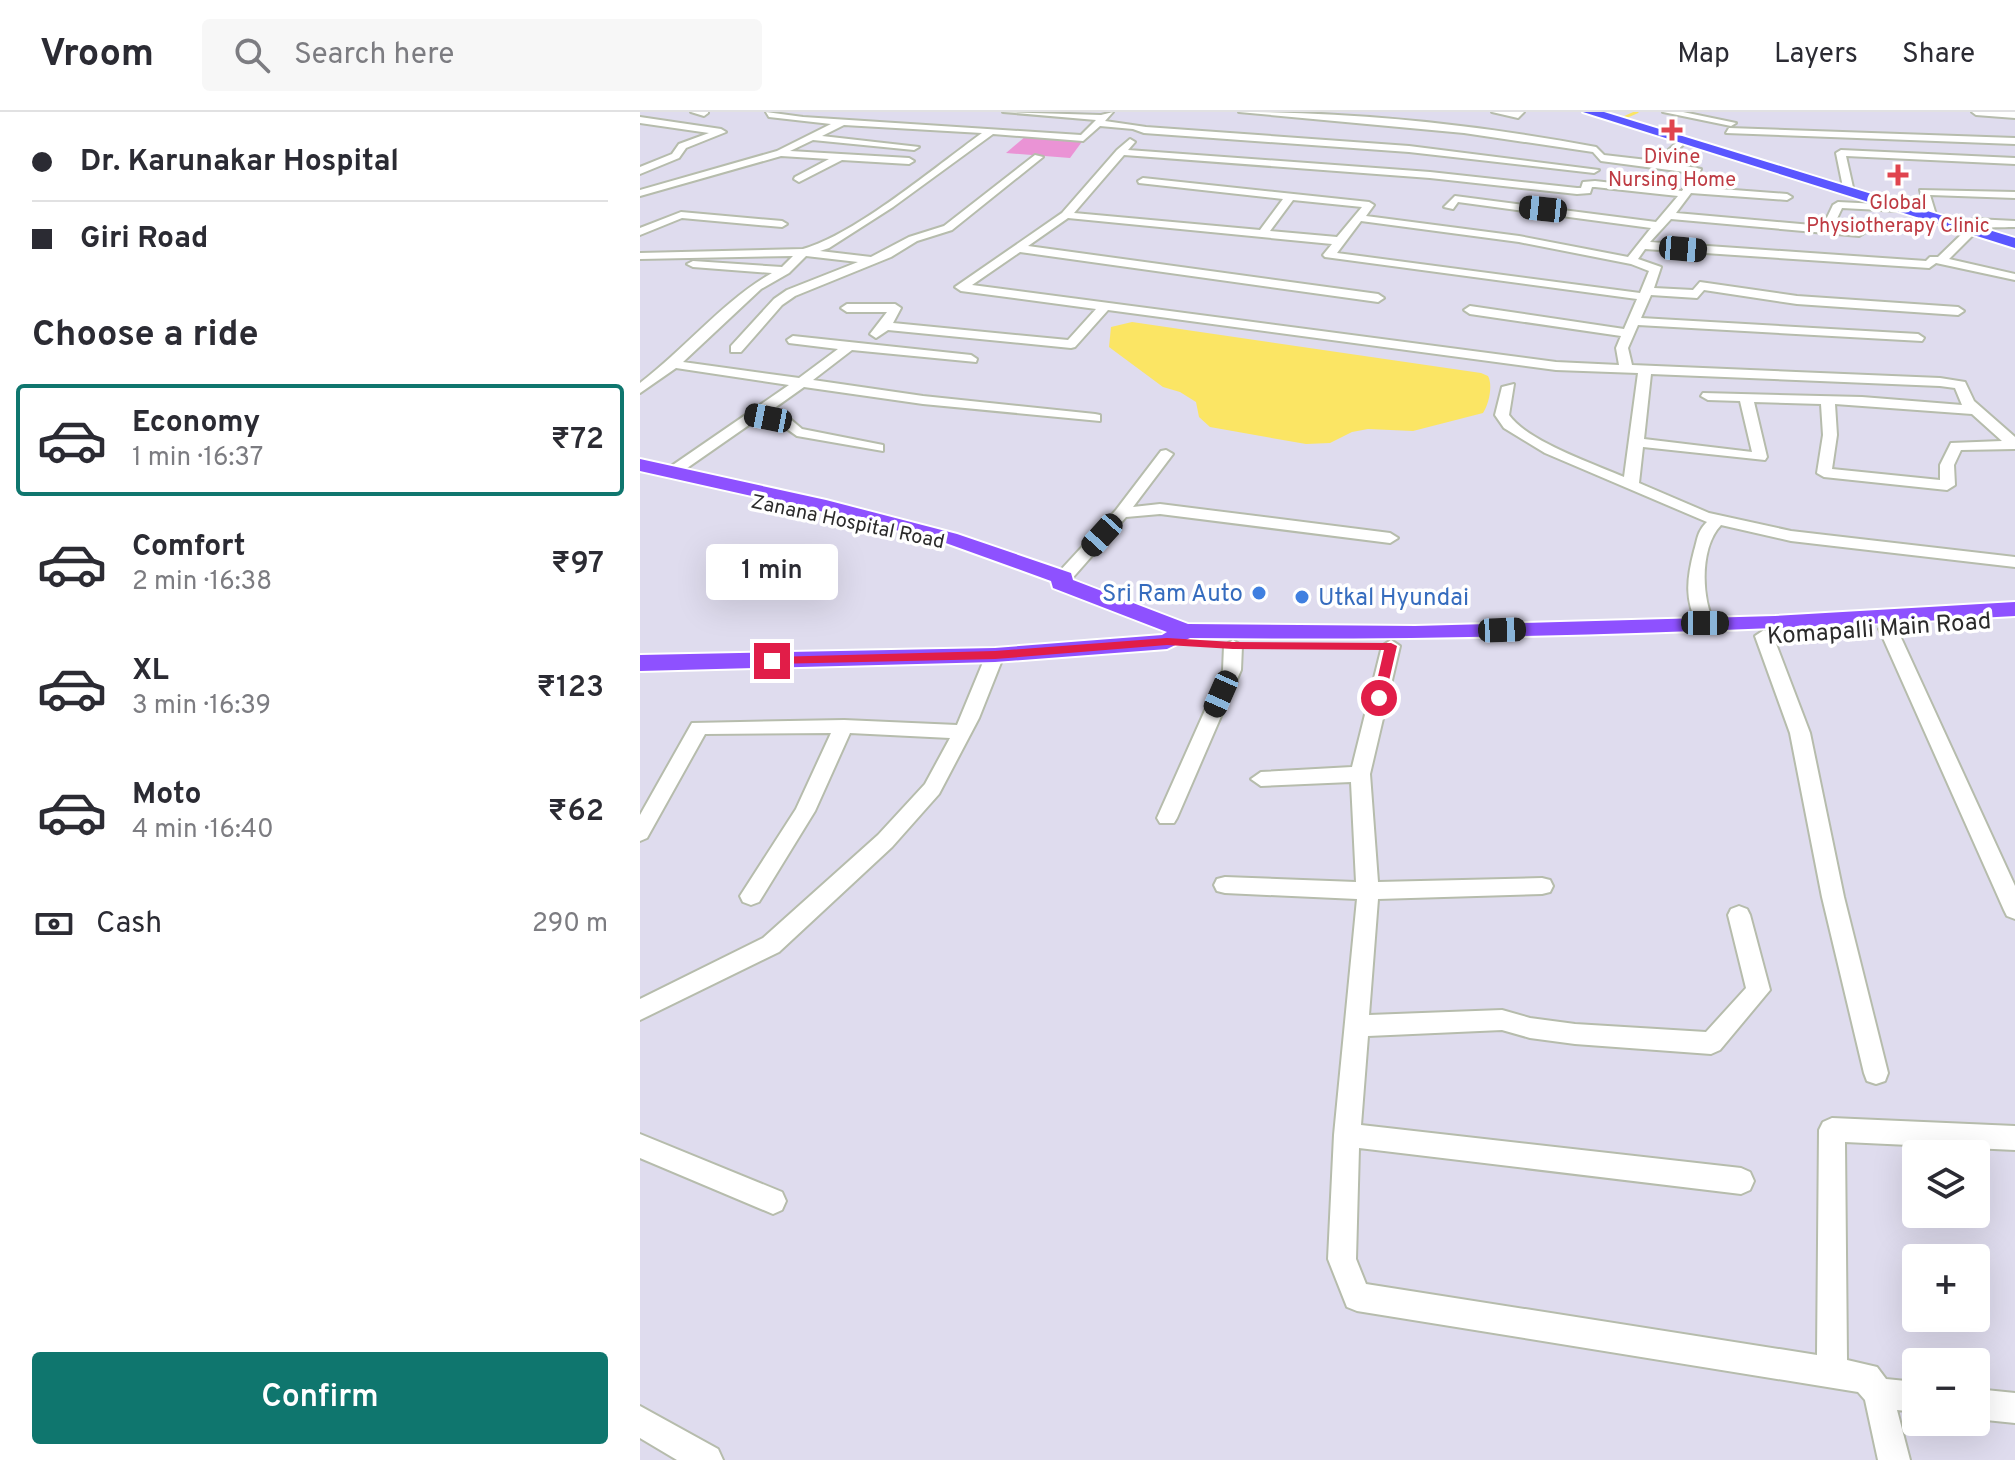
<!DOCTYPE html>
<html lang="en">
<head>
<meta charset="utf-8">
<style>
  body { margin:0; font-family:Overpass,sans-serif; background:#f7f7f7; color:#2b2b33; height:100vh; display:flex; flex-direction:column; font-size:30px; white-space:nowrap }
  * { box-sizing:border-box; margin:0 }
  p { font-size:26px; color:#7c7c81 }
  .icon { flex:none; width:44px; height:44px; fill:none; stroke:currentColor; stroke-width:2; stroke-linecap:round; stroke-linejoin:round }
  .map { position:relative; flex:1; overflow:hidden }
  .panel { display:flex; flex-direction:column; background:#fff; width:640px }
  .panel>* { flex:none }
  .banner { display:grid; align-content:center; height:176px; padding:0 32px; background:#fff }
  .controls { position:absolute; left:1262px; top:1028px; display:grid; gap:16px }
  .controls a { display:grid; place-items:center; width:88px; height:88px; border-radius:8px; background:#fff; box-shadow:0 8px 32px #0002; font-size:40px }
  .end { position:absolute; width:36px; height:36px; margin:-18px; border:10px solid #e11d48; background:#fff; box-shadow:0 0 0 4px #fff }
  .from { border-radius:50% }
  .bubble { position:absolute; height:56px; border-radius:8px; background:#fff; box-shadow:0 8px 32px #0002; font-size:26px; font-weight:600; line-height:56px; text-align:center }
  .car { position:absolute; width:24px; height:48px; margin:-24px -12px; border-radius:10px; box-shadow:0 0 6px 2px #0007; background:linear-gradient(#222 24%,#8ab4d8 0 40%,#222 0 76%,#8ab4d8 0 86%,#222 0) }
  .banner b { display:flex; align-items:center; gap:28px; height:76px; font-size:30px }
  .banner b+b { border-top:2px solid #e1e1e2 }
  .banner i { width:20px; height:20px; background:#2b2b33 }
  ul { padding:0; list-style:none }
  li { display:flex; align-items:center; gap:24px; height:112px; margin:0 16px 12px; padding:0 16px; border:4px solid transparent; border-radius:8px }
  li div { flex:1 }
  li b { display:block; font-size:30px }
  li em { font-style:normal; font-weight:600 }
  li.on { border-color:#0f766e }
  li>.icon { width:72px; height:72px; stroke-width:1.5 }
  h2 { padding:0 32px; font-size:36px; line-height:96px }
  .pay { display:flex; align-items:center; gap:20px; height:88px; padding:0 32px; font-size:30px }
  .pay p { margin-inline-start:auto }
  .cta { display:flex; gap:16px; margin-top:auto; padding:16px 32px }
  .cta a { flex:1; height:92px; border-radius:8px; background:#0f766e; color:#fff; font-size:32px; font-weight:600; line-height:92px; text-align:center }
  header { display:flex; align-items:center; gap:48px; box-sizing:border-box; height:112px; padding:0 40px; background:#fff; border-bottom:2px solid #e1e1e2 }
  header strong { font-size:38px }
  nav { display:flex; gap:44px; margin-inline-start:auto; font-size:28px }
  .search { width:560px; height:72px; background:#f7f7f7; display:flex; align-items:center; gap:20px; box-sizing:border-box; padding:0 28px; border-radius:8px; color:#7c7c81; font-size:30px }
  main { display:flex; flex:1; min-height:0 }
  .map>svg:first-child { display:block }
  .green { fill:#ea93d5 }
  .water { fill:#fbe564 }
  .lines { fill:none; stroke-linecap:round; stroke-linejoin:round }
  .stream { stroke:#fbe564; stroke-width:3 }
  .minor-casing { stroke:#b6bcac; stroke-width:4 }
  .major-casing { stroke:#fff; stroke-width:4 }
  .highway-casing { stroke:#fff; stroke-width:4 }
  .minor { fill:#fff; fill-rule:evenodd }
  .major { fill:#8e51ff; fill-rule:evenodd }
  .highway { fill:#5a56ff; fill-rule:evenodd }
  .route { fill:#e11d48 }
  .health-dot { fill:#e0444e; stroke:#fff; stroke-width:3 }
  .shop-dot { fill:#3f7fe0; stroke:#fff; stroke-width:3 }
  .labels { text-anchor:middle; stroke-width:7; stroke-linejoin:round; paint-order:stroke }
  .far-health-label { font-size:20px; fill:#be3a42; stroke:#fff }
  .far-street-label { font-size:20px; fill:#2b2b2b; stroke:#fff }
  .shop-label { font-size:24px; fill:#366cbe; stroke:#fff; text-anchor:end }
  .street-label { font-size:24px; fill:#2b2b2b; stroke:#fff }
</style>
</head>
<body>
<header>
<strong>Vroom</strong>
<div class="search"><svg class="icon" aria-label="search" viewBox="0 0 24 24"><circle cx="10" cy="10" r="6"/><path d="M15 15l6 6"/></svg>Search here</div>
<nav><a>Map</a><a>Layers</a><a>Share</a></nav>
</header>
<main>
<section class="panel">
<div class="banner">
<b><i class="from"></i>Dr. Karunakar Hospital</b>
<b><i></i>Giri Road</b>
</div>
<h2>Choose a ride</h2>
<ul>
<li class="on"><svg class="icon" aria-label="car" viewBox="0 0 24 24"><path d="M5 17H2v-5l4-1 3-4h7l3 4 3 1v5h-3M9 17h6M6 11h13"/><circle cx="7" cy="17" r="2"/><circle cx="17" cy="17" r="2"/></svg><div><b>Economy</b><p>1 min · 16:37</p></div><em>₹72</em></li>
<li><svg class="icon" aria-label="car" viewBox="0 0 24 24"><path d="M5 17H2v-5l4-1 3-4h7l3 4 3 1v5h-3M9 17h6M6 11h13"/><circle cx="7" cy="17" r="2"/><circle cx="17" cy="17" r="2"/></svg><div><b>Comfort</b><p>2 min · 16:38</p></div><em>₹97</em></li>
<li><svg class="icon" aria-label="car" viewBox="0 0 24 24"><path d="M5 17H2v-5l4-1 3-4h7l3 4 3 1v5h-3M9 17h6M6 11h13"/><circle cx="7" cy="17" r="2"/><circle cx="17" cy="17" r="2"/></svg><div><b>XL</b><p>3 min · 16:39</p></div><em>₹123</em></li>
<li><svg class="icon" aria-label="car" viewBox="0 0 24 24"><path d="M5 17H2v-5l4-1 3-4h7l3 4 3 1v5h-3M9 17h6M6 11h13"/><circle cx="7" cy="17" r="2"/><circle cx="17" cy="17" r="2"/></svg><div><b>Moto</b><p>4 min · 16:40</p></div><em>₹62</em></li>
</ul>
<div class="pay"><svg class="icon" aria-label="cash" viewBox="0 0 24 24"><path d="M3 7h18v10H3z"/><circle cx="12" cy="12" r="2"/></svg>Cash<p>290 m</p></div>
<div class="cta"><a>Confirm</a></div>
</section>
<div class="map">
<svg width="1375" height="1348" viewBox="0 0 1375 1348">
  <rect width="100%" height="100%" fill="#dfdcee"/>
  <!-- green -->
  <path class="green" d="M386,24L444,27L430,46L366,41Z"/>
  <!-- water -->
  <path class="water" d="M492,210L841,261L848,264C853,273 849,292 843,301L773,319L728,317L712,320L690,331L666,332L570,315L559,305L556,290L540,280L523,275L469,235L471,215Z"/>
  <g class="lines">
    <!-- stream -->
    <path class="stream" d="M981,7L997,0"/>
    <defs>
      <path id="minor" d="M51,0H68V1L64,4Z
        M126,0L163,5L441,23L456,8L363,0L461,3L473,0L465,9L506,15L769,34L959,58L954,61L769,40L504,21L493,17L460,14L443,29L353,22L253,95L189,136L180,139L231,145L269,125L304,114L395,43L403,45L312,118L277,129L251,145L155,184L142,193L101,240H91V234L134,187L147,178L218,150L166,144L149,161L121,177L43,250L159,266L198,237L149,231L147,228L153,224L331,243L337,247L336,250L212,238L173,268L283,284L455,302L460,303V309L283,292L164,275L126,302L149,306L162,317L243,333V339L157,324L140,312L116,308L37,363H27V357L149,273L36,256L0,281V271C45,237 83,189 132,161L53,155L47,152L53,149L142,155L153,144L0,147V141L163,137C216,122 295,55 342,21L204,13L182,24L279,35L274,38L173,28L150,39L269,46L274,49L269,52L202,48L159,70L154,67L155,65L189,47L141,44L0,84V78L137,39L191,12L129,5Z
        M599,0C718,0 839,13 956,35L964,43L1016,49L1042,26L1047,29L1025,50L1061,57L1054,75L1147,82L1152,85L1147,88L1051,81L1036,101L1183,114L1193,93L1198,90L1259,93L1264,96L1259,99L1202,96L1193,115L1223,119L1224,121L1219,124L1031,107L1010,130L1286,149L1290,145H1298L1328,116H1336V120L1309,147L1375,162V168L1296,151L1289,156L1005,137L998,147L1021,155L1014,176L1053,178L1060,170L1157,184L1318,195L1324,199L1318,203L1157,192L1064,178L1057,186L1011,183L1001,206L1278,222L1284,226L1282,229L998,213L988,236L992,253L1300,266L1325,270L1334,289L1375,325V337L1321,338L1314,353L1315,373L1307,378L1184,365L1177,361L1183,323L1181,292L1114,290L1127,345L1125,348L1003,335L999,371L1069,401L1151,419L1375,445V455L1151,429L1081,413C1060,435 1061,484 1074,511L1065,516L1059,515C1044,489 1047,466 1054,439C1058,426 1057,420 1067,410L905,341L864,316L855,303L862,275L874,272L869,303C887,329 954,352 984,365L998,261L916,258L468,198L435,235L431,236L248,218L236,226L230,222L247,200H207L201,196L207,192H255L261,196L253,211L428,228L456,197L321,179L315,175L422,101L477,38L490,27L495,30L488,38L790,60L937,76H941L943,70L955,69L1042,79L1052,61L961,49L953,40L824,21ZM484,43L790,66L937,82L950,81L952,75H955L1038,84L1016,110L815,84L804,95L813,97L818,90L1011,116L988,145L879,124L726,104L734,93L729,90L503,66L498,69L499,71L643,87L620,118L434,101ZM653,88L722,95L697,125L630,119ZM428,106L692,132L683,143L685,145L997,187L984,217L830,194L824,198L830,202L981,224L976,236L979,253L916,250L332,173L380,140L738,190L744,186L738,182L388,134ZM721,109L879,130L991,152L1009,159L1000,181L697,141ZM1011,262L1300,274L1315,276L1322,293L1222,285L1063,281L1061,284L1068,288L1100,289L1112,340L1004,327ZM1195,292L1332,302L1362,329L1311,331L1300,353V368L1192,357L1197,323Z
        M852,0H884L878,6Z
        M1023,0H1043L1096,11L1091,14Z
        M1332,0H1375V6L1336,3Z
        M0,5L81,17L86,20L46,36L39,46L0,62V55L32,42L39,32L69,21L0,11Z
        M1089,16L1375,26V32L1086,21Z
        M1201,38L1375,46V52L1206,44L1214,80L1209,83L1204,80L1196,41Z
        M1280,78L1375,80V86L1290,83L1297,106L1292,109L1287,106Z
        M41,100L142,109L147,112L142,115L42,106L0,123V116Z
        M1335,107L1375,109V115C1362,115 1318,117 1311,113Z
        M526,338L533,342L493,395L520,392L750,421L758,426L750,431L520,402L486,405L429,470H417L415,466L417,462L476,398L521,339Z
        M1248,512L1257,517L1375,774V807L1367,804L1364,798L1239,517Z
        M1124,518L1133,524L1170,621L1204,785L1248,961L1245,969L1236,972L1227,969L1224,961L1182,785L1150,621L1115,524Z
        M593,528L602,534L601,558L537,706L534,711H520L517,706L583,558L584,534Z
        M751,528L760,534L730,662L738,770L902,766L910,768L913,774L910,780L902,782L738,787L729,903L862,898L890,906L935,912L1066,920L1106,876L1088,803L1091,797L1099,794L1107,797L1110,803L1130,878L1080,938L1071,942L935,932L890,926L862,918L728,924L721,1013L1101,1056L1110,1060L1114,1069L1110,1078L1101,1082L719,1036L716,1147L726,1172L1177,1243L1179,1018L1183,1010L1192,1006L1375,1014V1038L1205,1030L1207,1248L1237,1255L1246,1267L1276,1270V1300L1257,1298L1270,1348H1238L1225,1288L1218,1280L717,1199L707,1195L688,1147L694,1023L717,787L585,781L577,779L574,773L577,767L585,765L716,770L711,670L621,674L611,667L621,660L712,655L742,534Z
        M355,537L364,543L339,606L299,682L252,735L139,840L0,908V887L123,826L238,723L285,672L310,626L210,621L175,699L119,790L111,793L103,790L100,784L156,697L191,621L65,622L7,726L0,729V703L52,611L204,608L317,613L346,543Z
        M0,1022L142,1080L146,1089L142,1098L133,1102L0,1046Z
        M1336,1277L1375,1281V1311L1336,1307Z
        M0,1294L78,1337L83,1348H37L0,1326Z"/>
      <path id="major" d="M0,347L186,388L317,422L431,461L433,468L548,512L775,514L1135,504L1375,490V504C1100,520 825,529 550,526L527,537L355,550L0,559V543L355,536L522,523L527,520L413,476L411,469L303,430L184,400L0,359Z"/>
      <path id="highway" d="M943,0H964L1375,126V136Z"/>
    </defs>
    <!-- minor casing -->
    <use href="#minor" class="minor-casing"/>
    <!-- major casing -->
    <use href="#major" class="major-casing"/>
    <!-- highway casing -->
    <use href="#highway" class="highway-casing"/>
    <!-- minor -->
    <use href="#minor" class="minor"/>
    <!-- major -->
    <use href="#major" class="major"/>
    <!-- highway -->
    <use href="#highway" class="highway"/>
  </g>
  <!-- route -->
  <path class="route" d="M527,526L593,530L751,531L757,534L745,586L739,590L733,586L744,538L593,537L527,533L355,547L132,552L126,549L132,545L355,539Z"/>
  <!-- markers -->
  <g class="health-dot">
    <path d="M1028 6h8v8h8v8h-8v8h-8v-8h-8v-8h8z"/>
    <path d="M1254 51h8v8h8v8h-8v8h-8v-8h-8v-8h8z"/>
  </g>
  <g class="shop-dot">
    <circle cx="619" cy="481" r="8"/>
    <circle cx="662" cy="485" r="8"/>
  </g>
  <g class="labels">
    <!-- far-health labels -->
    <g class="far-health-label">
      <text x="1032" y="51">Divine<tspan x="1032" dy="23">Nursing Home</tspan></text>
      <text x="1258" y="97">Global<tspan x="1258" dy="23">Physiotherapy Clinic</tspan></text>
    </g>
    <!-- far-street labels -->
    <g class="far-street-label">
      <text transform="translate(208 409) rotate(12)" y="7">Zanana Hospital Road</text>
    </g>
    <!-- shop labels -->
    <g class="shop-label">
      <text x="603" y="489">Sri Ram Auto</text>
      <text x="678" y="493" text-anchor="start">Utkal Hyundai</text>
    </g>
    <!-- street labels -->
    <g class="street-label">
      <text transform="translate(1239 516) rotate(-4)" y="8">Komapalli Main Road</text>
    </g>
  </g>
</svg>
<div class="controls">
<a><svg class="icon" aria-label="layers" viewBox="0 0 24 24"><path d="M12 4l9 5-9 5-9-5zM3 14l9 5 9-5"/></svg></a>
<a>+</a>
<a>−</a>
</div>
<i class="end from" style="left:739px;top:586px"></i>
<i class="end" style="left:132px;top:549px"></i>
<div class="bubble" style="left:66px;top:432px;width:132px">1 min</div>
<i class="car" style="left:903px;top:97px;rotate:276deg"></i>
<i class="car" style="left:1043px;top:137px;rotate:95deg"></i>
<i class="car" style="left:128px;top:306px;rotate:281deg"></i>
<i class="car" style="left:462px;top:423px;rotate:222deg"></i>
<i class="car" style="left:1065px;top:511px;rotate:90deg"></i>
<i class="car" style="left:862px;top:518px;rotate:88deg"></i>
<i class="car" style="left:581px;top:582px;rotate:204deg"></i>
</div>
</main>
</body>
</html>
